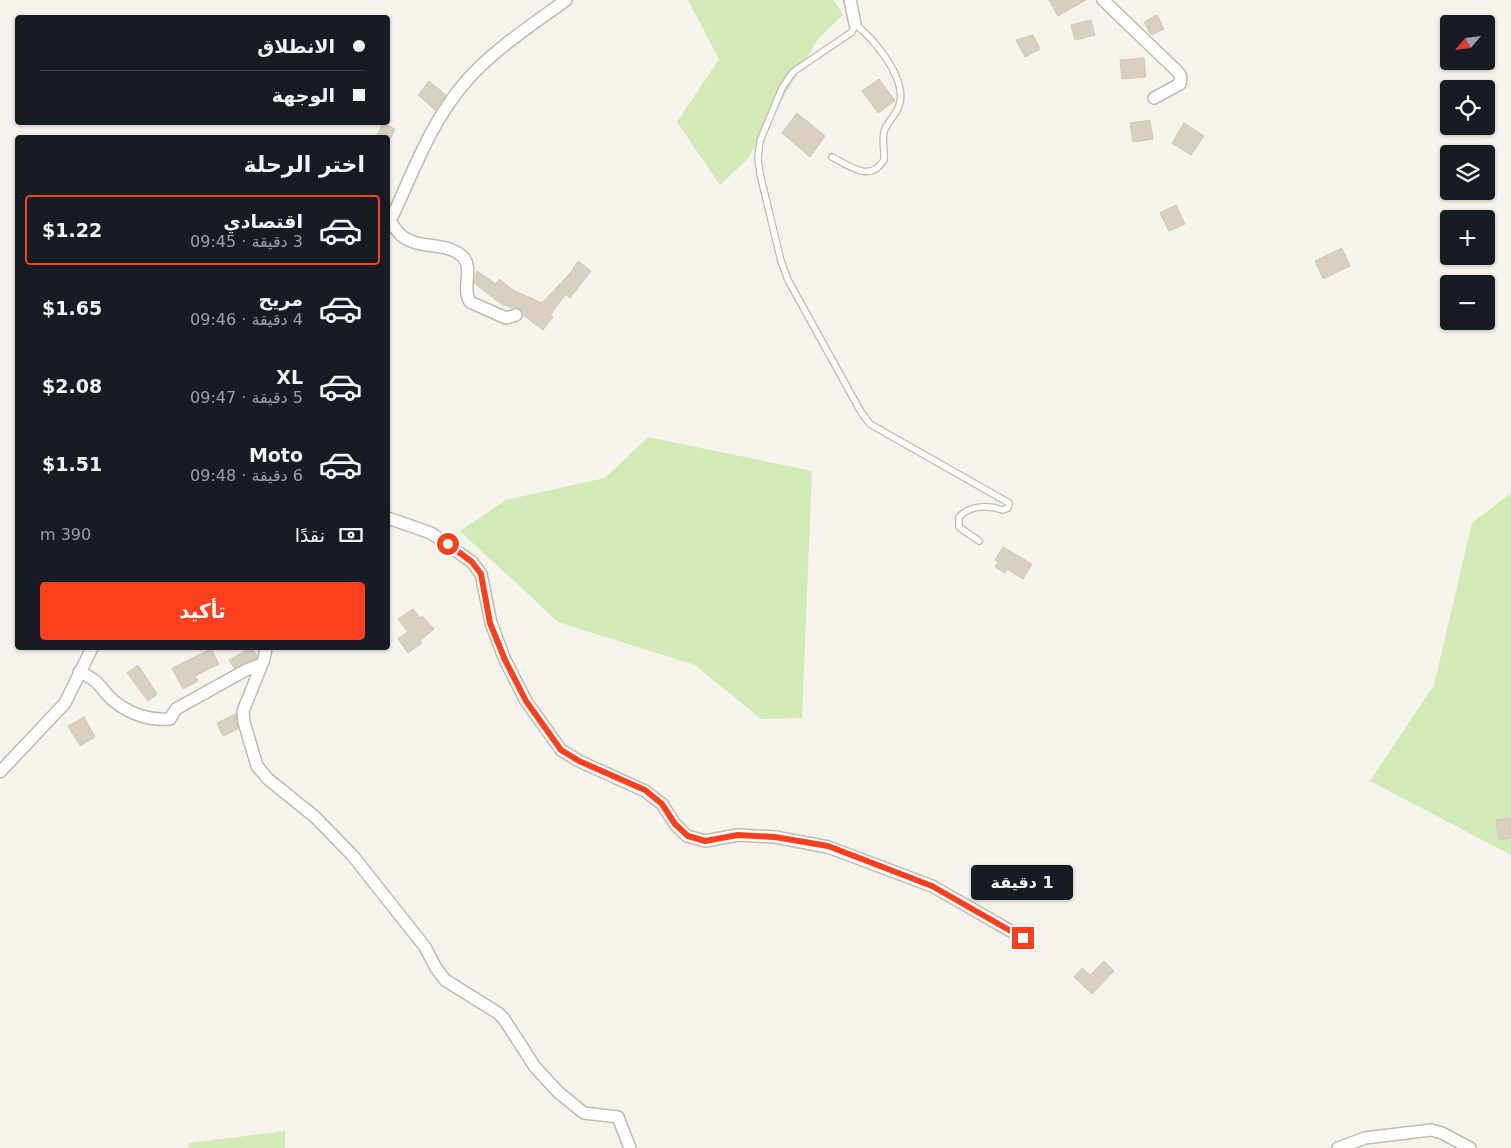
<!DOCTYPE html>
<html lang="ar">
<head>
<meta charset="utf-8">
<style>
  body { margin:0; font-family:"DejaVu Sans",Vazirmatn,sans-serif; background:#20242c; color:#f1f3f6; direction:rtl; height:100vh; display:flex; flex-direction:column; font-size:19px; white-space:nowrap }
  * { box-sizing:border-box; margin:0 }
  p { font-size:16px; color:#9ea1a6 }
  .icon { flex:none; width:28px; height:28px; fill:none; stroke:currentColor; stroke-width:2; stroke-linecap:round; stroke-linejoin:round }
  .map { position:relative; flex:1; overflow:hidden; direction:ltr }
  .details { position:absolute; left:15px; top:135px; width:375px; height:515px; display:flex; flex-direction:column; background:#171b24; border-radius:5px; box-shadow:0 1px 4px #0004; direction:rtl }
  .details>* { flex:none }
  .hud { position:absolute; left:15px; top:15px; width:375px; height:110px; border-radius:5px; box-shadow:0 1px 4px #0004; direction:rtl; display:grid; align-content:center; height:110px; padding:0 25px; background:#171b24 }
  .needle { width:32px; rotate:242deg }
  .buttons { position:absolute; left:1440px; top:15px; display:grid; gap:10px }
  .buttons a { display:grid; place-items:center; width:55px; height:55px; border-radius:5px; background:#171b24; box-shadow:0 1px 4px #0004; font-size:25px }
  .end { position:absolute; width:22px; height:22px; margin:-11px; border:6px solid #fc3f1d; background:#fff; box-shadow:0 0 0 2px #fff }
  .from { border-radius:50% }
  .bubble { position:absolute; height:35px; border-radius:5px; background:#171b24; box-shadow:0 1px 4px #0004; font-size:16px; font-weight:600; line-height:35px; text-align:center; direction:rtl }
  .hud b { display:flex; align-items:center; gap:18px; height:48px; font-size:19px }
  .hud b+b { border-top:1px solid #363941 }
  .hud i { width:12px; height:12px; background:#f1f3f6 }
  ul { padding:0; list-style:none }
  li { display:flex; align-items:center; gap:15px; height:70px; margin:0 10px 8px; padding:0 15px; border:2px solid transparent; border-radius:5px }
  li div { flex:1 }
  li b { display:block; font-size:19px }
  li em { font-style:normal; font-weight:600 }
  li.selected { border-color:#fc3f1d }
  li>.icon { width:45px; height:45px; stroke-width:1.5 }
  h2 { padding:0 25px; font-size:22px; line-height:60px }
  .pay { display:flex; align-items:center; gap:12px; height:55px; padding:0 25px; font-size:19px }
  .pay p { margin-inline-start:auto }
  .cta { display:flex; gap:10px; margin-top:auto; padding:10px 25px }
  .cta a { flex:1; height:58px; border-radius:5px; background:#fc3f1d; color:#fff; font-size:20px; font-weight:600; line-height:58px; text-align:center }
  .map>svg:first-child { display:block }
  .green { fill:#d2eab5 }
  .building { fill:#d8cfc1; stroke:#d3c7b4 }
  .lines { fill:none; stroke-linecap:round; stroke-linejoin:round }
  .lane-casing { stroke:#c2bbae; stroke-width:8 }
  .street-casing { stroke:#c2bbae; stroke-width:14 }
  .lane { stroke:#fff; stroke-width:5.5 }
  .street { stroke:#fff; stroke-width:11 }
  .route { stroke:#fc3f1d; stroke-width:6 }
</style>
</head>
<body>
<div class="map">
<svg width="1511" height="1148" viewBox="0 0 1511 1148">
  <rect width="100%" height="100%" fill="#f6f3ec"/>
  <!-- green -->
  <path class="green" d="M688,0H834L843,15L818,39L747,160L720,185L677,122L719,59Z
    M648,437L812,471L802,718L761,719L695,665L558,622L460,531L506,500L605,478Z
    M1511,493V855L1370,781L1434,685L1472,523Z
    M285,1131V1148H187L189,1143Z"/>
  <!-- building -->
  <path class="building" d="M1049,0H1086L1058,16Z
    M1157,15L1164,29L1151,35L1144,22Z
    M1091,20L1095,35L1075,40L1071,25Z
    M1033,35L1040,49L1025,57L1016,40Z
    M1144,58L1146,77L1122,79L1120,60Z
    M879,79L895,101L878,113L862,91Z
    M429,81L446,95L435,110L418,95Z
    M797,113L825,136L810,157L782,133Z
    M1150,120L1153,139L1133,142L1130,123Z
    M383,123L395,129L391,138H376Z
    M1184,123L1204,136L1191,155L1172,143Z
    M1176,205L1185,224L1169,231L1160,213Z
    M1342,248L1350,266L1323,279L1315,261Z
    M578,261L591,271L570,298L566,294L550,315L553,317L543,330L523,315L521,309L512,308L505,305L504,306L474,283L477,271L496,284L499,279L513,290L542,303L571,272Z
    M1003,547L1032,564L1023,579L1007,569L1005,573L995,567L998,562L995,560Z
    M413,609L420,618L422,616L434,629L420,641L422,643L408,653L398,639L408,632L398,619Z
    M250,648H252L257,656L256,659L234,668L229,660Z
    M211,649L219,664L195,676L198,681L183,689L172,668Z
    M138,665L157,694L148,701L127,673Z
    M236,714L238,729L223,736L217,723Z
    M84,717L95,737L80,746L68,726Z
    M1511,818V838L1499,840L1496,820Z
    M1104,961L1114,971L1092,994L1074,977L1082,968L1090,975Z"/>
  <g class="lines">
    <defs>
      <path id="lane" d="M832,157C850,166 870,183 884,160C885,150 881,138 885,129C889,120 898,113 900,102C905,76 874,39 855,24L852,32L793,72L782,88L760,141L758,158L760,174L781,261L788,280L861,412L870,424L1009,503L1008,508L1003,510C988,505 970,505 959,517V527L979,541"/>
      <path id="street" d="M850,0L855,24
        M1103,0L1178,72L1181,77L1180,84L1154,98
        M389,220C393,225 396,231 401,235C417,250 447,241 463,257C474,269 461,288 470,302L506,318L516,315
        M388,222L394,213C415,167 433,118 468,79C496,48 532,25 566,0
        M388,518L431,533L472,562L481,574L491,623L505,660L526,701L561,750L579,761L645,791L662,804L675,824L687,836L705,841L738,835L775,837L828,847L932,886L1023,938
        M266,648L264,659L243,711L244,722L257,766L268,779L315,817L353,856L425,947L436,968L445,980L498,1013L504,1019L535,1067L558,1092L584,1113L618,1117L630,1148
        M79,672C102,681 100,690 115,702C130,714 151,721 170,719L176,709L246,670L256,666L261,667
        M0,772L65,703L92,648
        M1338,1148L1365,1138L1431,1130L1442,1133L1470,1148"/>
    </defs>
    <!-- lane casing -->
    <use href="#lane" class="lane-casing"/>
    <!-- street casing -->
    <use href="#street" class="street-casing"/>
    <!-- lane -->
    <use href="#lane" class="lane"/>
    <!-- street -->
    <use href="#street" class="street"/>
  </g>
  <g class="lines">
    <!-- route -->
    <path class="route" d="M448,544L472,562L481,574L490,623L505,660L526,701L561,750L579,761L645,790L662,804L675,824L688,836L705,841L738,835L775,837L828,846L932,886L1023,938"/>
  </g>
</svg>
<div class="buttons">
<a><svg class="needle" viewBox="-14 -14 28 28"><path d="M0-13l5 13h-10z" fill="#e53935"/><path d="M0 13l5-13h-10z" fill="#9ea1a6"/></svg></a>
<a><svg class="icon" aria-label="locate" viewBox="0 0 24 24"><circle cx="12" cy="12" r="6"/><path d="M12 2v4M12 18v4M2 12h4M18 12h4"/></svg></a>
<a><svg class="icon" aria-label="layers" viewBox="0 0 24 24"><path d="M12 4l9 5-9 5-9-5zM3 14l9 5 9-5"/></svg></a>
<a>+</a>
<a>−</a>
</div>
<i class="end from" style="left:448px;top:544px"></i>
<i class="end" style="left:1023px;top:938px"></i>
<div class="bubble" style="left:971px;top:865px;width:102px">1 دقيقة</div>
<div class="hud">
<b><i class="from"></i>الانطلاق</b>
<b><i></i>الوجهة</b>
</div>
<section class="details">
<h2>اختر الرحلة</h2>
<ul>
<li class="selected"><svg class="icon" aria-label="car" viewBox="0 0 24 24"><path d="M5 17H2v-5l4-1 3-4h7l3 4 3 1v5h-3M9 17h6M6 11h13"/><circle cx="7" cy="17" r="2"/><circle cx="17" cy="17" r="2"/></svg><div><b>اقتصادي</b><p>3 دقيقة · 09:45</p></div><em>$1.22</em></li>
<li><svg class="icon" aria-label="car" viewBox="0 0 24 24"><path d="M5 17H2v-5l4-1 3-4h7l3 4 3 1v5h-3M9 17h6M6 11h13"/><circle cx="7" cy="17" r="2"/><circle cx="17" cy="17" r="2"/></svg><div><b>مريح</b><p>4 دقيقة · 09:46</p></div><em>$1.65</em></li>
<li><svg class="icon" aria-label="car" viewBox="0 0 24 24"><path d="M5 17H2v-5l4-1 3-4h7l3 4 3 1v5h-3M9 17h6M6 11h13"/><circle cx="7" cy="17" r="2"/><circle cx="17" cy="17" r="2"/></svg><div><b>XL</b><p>5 دقيقة · 09:47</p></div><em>$2.08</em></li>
<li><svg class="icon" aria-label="car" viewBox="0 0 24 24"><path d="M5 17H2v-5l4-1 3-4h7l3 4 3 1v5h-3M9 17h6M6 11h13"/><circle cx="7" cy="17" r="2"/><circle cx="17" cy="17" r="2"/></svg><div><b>Moto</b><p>6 دقيقة · 09:48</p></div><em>$1.51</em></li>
</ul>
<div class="pay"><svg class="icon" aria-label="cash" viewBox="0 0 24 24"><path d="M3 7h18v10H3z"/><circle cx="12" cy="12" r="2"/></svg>نقدًا<p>390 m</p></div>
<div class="cta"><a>تأكيد</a></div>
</section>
</div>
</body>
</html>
